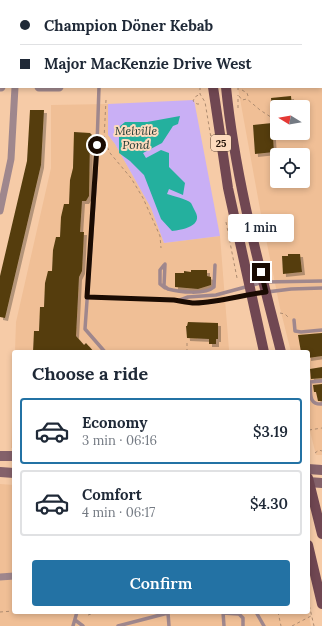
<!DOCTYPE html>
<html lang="en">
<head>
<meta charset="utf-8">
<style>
  body { margin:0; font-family:Lora,serif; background:#f2f2f3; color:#1f2937; height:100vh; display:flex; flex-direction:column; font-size:15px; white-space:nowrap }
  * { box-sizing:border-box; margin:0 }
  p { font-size:13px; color:#747a83 }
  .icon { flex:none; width:22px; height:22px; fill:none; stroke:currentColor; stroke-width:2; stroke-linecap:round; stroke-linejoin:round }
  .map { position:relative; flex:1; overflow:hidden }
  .side { position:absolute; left:12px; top:350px; width:298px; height:264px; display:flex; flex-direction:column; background:#fff; border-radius:4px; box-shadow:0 2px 6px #0003 }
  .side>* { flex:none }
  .hud { position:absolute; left:0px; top:0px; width:322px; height:88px; box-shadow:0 2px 6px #0003; display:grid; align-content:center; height:88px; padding:0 20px; background:#fff }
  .needle { width:26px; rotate:281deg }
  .controls { position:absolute; left:270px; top:100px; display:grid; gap:8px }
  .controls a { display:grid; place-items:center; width:40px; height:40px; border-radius:4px; background:#fff; box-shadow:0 2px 6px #0003; font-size:20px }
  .end { position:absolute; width:18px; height:18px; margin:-9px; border:5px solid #1a0b02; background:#fff; box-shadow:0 0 0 2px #fff }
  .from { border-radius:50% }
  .bubble { position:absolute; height:28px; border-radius:4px; background:#fff; box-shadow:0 2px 6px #0003; font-size:13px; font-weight:600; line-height:28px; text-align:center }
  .hud b { display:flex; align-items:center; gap:14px; height:38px; font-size:15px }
  .hud b+b { border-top:1px solid #e0e1e3 }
  .hud i { width:10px; height:10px; background:#1f2937 }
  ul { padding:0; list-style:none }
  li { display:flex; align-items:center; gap:12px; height:66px; margin:0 8px 6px; padding:0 12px; border:2px solid #e0e1e3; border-radius:4px }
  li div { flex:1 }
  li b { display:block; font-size:15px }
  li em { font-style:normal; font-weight:600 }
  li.current { border-color:#2372a4 }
  li>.icon { width:36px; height:36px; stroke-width:1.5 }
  h2 { padding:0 20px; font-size:18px; line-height:48px }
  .cta { display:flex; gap:8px; margin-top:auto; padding:8px 20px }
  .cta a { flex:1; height:46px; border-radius:4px; background:#2372a4; color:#fff; font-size:16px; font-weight:600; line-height:46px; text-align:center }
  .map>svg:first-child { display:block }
  .built { fill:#f0bf96; fill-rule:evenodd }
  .green { fill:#c9aff5 }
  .water { fill:#24b09e }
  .building { fill:#543e10; filter:url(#shadow) }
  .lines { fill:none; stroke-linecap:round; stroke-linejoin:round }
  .path { stroke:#ad8b70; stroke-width:1; stroke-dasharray:3 3; stroke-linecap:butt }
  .service { stroke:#9f878d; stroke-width:3.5 }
  .minor { stroke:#9f878d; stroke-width:7 }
  .tertiary { stroke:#9f878d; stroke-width:9 }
  .secondary { stroke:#84616a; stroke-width:10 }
  .primary { stroke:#704752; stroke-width:10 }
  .route { stroke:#1a0b02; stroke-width:5 }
  .labels { text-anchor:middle; stroke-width:4; stroke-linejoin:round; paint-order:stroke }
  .shield { fill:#fddabd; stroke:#5e493a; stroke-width:1 }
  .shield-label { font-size:10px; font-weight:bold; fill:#1a0b02 }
  .water-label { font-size:12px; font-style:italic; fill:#1a3631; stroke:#fddabd }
</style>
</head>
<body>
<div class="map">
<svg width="322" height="626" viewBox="0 0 322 626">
  <defs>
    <filter id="shadow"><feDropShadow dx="3" dy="3" stdDeviation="0" flood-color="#0004"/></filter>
  </defs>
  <rect width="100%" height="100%" fill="#f6cba7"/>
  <!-- built -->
  <path class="built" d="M321,82H322V455H316L308,423V352H291L280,308L260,209L238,88L321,87ZM277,107H303V133H277ZM277,155H303V181H277Z
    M108,104V135L115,144L151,208L164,243L220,236L229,350L196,352H15L16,322L51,168V105Z
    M14,369V448H11Z
    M0,484L14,485V612H308V610L311,626H0Z"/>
  <!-- green -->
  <path class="green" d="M194,100L220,236L164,243L151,208L115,144L108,135V104Z"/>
  <!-- water -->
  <path class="water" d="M180,116L178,124L173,126L162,143L143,153L146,158L161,150L169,153V167L185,183L183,195L169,189L167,194C173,196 187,199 191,203C192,205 194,209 195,211C204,226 182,230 172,231L161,219L144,175L130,161L119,153V127L125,122H147Z"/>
  <!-- building -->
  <path class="building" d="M291,96L292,107H277V117L273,118L271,98Z
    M30,110H44L41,165L5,318L0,317V276L27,161Z
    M272,123L274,152L255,154L253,125Z
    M74,132L90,133L92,135V140H90L89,196L86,201H82L80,232H84L82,271L79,277L76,336L84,345L86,343L94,352H33L34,331H39L40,307H44L45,283L48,271H52L53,250L56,237H60L61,217L64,204H69L70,180L73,168Z
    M288,254H300L302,272L283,274L282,256H288Z
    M191,270H207V276L211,277V285L198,289L175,287V273H184V271L191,272Z
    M188,322L218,323V339H216V344H209V339L187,338L186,326H187Z
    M322,333V356L308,358V352H301L298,335Z
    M322,367V378L311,379L310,369Z
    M322,384V401H318L316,392H314L313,385Z"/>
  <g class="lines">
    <!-- path -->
    <path class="path" d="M200,87V94L205,102L212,144
      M238,87V91
      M242,90L247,93L248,96L247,98
      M239,96L242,100L247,99L260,110L277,121
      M106,100L104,139L110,153L131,178L143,198L160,236L161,248
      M199,104H197L193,101L195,97L200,94
      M238,108V95
      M226,222L237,278
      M280,313L285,314L289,318
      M187,352V342
      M309,430L322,428
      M315,453L319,450L322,451
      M308,600L314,626
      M0,612L14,611
      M278,612L281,626
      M88,615L97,612
      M292,626L311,616"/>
    <!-- service -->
    <path class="service" d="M99,87L96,174L85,329L105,352
      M165,264L164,286L168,289C179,292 205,295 214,287L215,265
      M164,265L160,270V284L165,288
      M87,297L174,300L194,303L212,302L251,294L291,289L322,288
      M180,300L188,297L216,295L264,282L322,281
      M294,320L295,331L301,332L322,330
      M322,381L310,382C311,393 308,405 322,404
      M223,612L224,626
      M256,612L264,626
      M223,613L239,614L243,618V626
      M75,620L83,626
      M73,626L77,612
      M118,626L168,613L169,626"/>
    <!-- minor -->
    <path class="minor" d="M184,0V1
      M289,0L291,1
      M321,3H322
      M0,64H1
      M0,211L11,159L15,87
      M0,577L14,576"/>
    <!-- tertiary -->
    <path class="tertiary" d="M321,68H322
      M0,87H1
      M39,87H59"/>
    <!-- secondary -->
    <path class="secondary" d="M0,456H14
      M308,469L322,470
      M0,472L14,473
      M308,482L322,483"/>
    <!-- primary -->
    <path class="primary" d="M205,0V1
      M219,0V1
      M213,87L228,188L264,352
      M226,87C235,177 259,265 281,352
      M308,478L322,534
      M308,545L322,604"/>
  </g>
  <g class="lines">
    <!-- route -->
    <path class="route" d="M97,145L87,297L174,300C181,301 188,303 195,303C219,302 242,295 266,292L261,272"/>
  </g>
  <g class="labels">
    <!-- shield labels -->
    <rect class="shield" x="211" y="135" width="20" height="16" rx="3"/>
    <g class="shield-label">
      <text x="221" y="147">25</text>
    </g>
    <!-- water labels -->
    <g class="water-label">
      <text x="136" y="135">Melville<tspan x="136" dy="14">Pond</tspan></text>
    </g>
  </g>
</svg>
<div class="controls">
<a><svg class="needle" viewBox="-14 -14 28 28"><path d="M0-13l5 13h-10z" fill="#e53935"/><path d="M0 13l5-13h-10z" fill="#747a83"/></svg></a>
<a><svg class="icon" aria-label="locate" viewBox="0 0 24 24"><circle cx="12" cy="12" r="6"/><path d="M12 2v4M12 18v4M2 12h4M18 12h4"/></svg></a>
</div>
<i class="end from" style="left:97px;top:145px"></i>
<i class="end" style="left:261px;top:272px"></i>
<div class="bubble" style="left:228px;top:214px;width:66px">1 min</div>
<div class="hud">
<b><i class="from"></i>Champion Döner Kebab</b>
<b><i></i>Major MacKenzie Drive West</b>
</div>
<section class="side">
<h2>Choose a ride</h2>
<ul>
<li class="current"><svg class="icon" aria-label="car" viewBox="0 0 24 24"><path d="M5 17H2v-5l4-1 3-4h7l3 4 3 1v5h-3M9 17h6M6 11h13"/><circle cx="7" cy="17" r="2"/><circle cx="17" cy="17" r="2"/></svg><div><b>Economy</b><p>3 min · 06:16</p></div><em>$3.19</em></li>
<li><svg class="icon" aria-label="car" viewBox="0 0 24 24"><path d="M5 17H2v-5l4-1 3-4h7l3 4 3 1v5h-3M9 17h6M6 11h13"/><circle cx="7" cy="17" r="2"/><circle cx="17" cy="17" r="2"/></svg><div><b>Comfort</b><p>4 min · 06:17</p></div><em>$4.30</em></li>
</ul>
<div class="cta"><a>Confirm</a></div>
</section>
</div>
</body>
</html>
